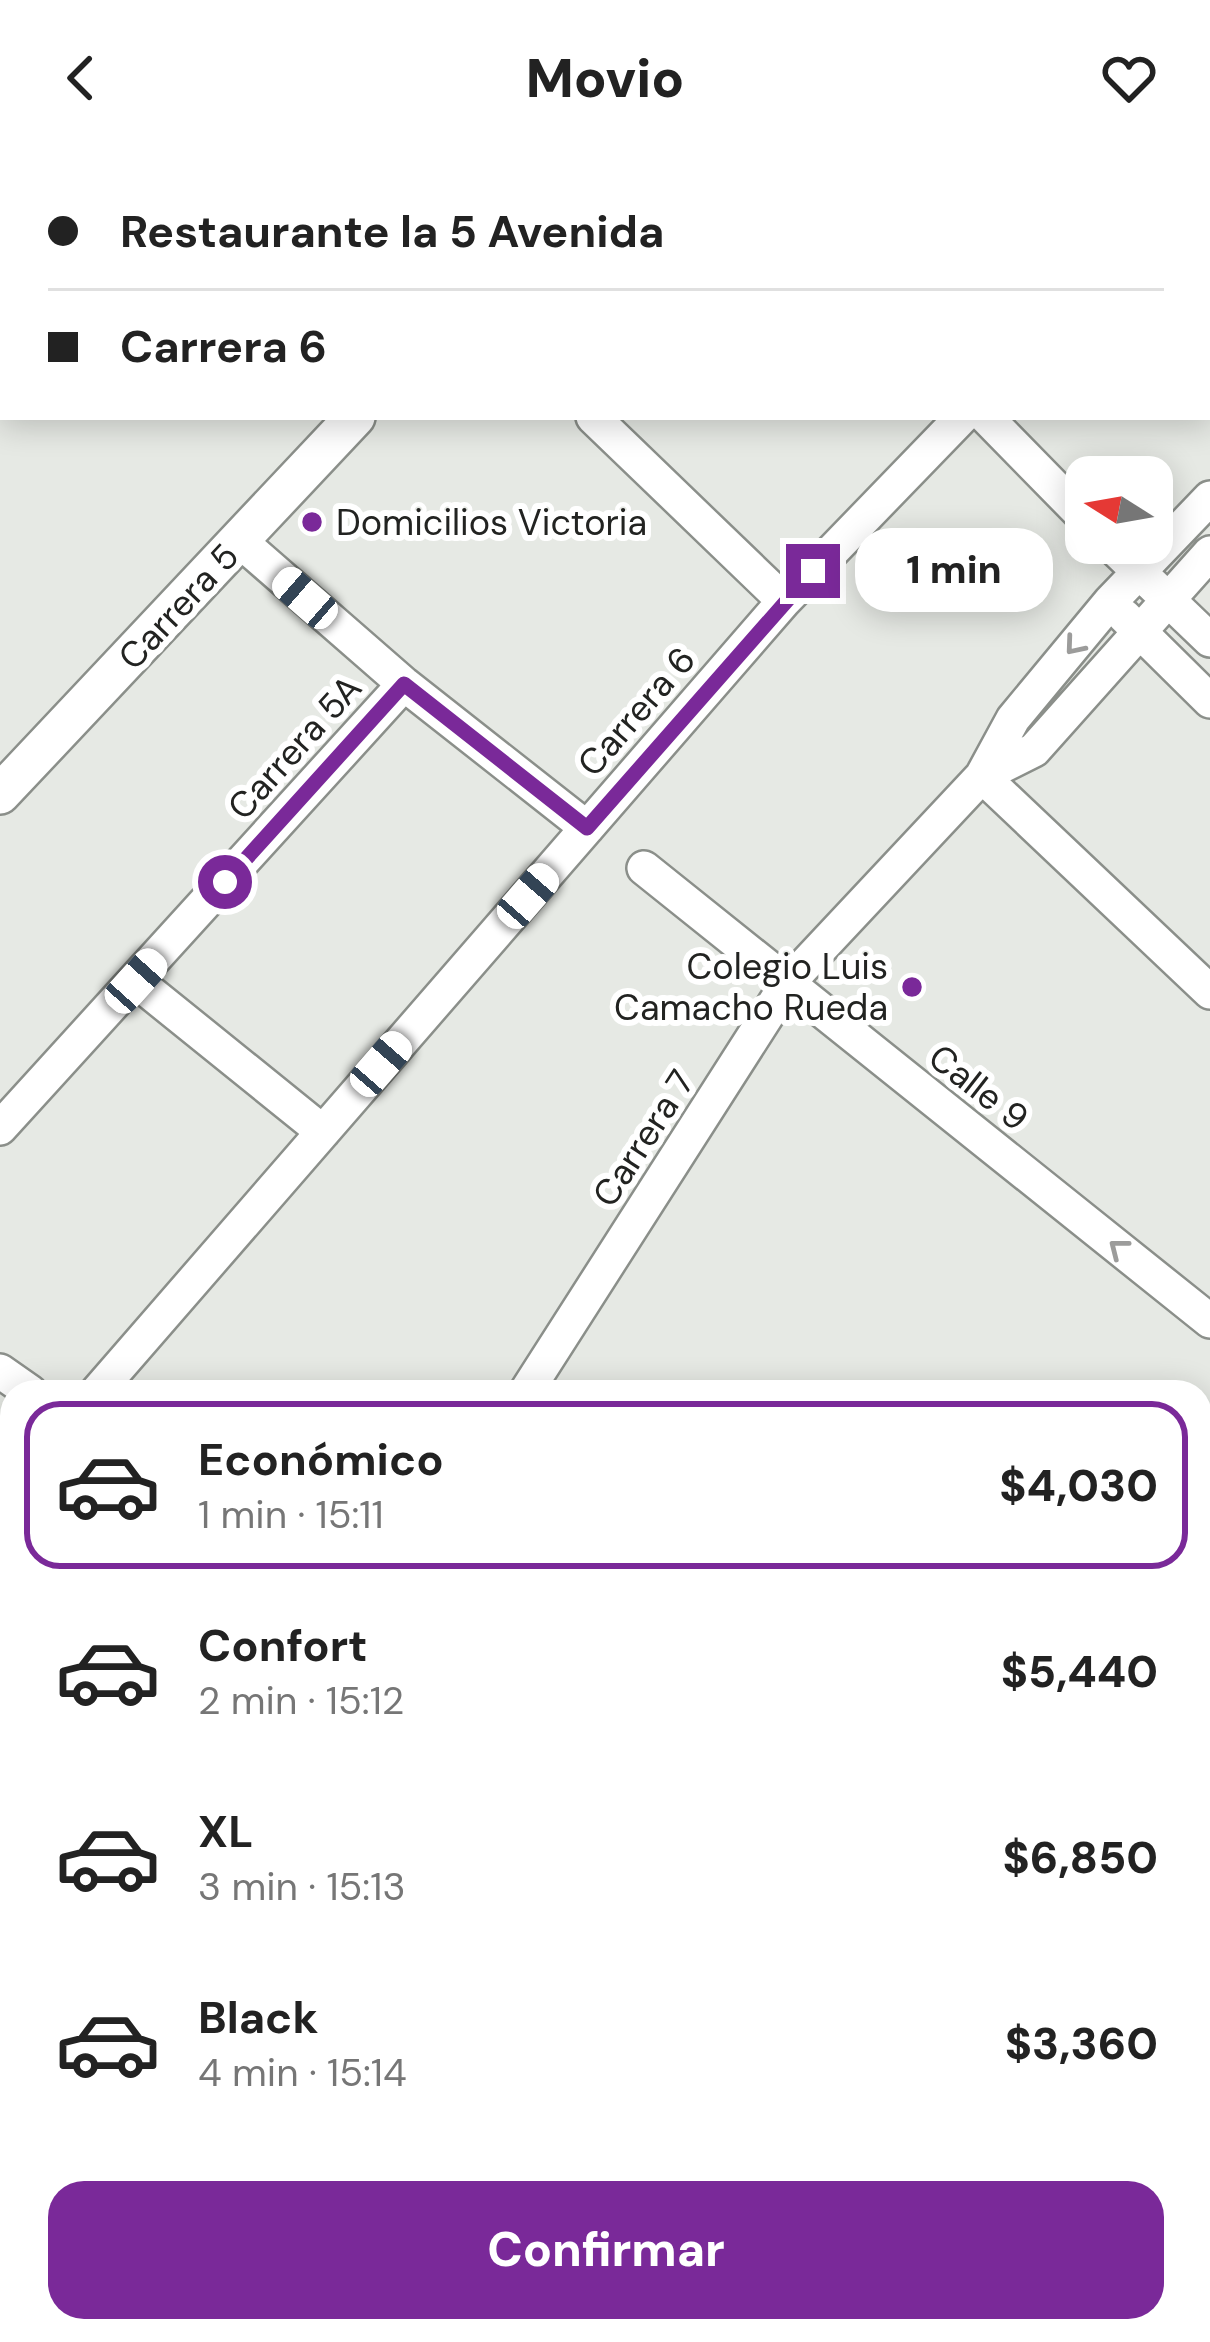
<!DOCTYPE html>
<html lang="es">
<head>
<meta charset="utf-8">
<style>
  body { margin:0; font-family:"DM Sans",sans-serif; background:#f6f6f6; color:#222; height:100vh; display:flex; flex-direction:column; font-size:45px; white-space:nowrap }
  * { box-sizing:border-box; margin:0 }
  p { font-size:39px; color:#767676 }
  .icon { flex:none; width:66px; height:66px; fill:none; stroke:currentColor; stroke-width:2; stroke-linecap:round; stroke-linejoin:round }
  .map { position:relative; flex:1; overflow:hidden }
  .sheet { position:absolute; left:0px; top:1224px; width:1212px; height:963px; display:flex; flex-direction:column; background:#fff; border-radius:36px 36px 0 0; box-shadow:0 6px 30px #0003 }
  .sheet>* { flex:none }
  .banner { position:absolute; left:0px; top:0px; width:1212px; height:264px; box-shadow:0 6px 30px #0003; display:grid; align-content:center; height:264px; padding:0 48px; background:#fff }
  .needle { width:78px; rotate:281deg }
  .buttons { position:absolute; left:1065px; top:300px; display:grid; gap:24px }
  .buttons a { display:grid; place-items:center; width:108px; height:108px; border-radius:24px; background:#fff; box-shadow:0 6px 30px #0003; font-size:60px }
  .end { position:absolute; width:54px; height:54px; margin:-27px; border:15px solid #7a2999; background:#fff; box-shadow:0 0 0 6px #fff }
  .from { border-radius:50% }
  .bubble { position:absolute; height:84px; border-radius:36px; background:#fff; box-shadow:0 6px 30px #0003; font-size:39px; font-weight:800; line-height:84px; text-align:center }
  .car { position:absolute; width:36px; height:72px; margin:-36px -18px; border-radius:15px; box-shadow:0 0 9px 3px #0007; background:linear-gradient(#fff 24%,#345 0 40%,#fff 0 76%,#345 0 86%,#fff 0) }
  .banner b { display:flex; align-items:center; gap:42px; height:114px; font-size:45px }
  .banner b+b { border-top:3px solid #e0e0e0 }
  .banner i { width:30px; height:30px; background:#222 }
  ul { padding:21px 0 0; list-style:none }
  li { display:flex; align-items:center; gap:36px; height:168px; margin:0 24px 18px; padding:0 24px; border:6px solid transparent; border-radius:36px }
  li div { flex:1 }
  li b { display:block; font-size:45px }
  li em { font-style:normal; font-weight:800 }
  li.selected { border-color:#7a2999 }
  li>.icon { width:108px; height:108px; stroke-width:1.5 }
  .cta { display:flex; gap:24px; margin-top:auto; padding:24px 48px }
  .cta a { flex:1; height:138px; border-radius:36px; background:#7a2999; color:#fff; font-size:48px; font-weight:800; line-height:138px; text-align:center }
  header { display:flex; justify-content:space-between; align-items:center; height:156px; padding:0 48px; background:#fff; font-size:54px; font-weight:800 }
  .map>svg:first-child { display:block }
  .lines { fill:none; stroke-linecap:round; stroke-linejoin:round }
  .minor-casing { stroke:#8b8f8a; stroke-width:38 }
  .tertiary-casing { stroke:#8b8f8a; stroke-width:44 }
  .minor { stroke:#fff; stroke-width:33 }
  .tertiary { stroke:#fff; stroke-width:39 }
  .oneway { stroke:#9c9c9b }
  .route { stroke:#7a2999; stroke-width:15 }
  .poi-dot { fill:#7a2999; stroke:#fff; stroke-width:4.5 }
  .labels { text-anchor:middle; stroke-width:12; stroke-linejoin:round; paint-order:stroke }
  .poi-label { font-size:36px; fill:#222321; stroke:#fff; text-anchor:start }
  .street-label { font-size:36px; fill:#222321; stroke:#fff }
</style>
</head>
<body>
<header><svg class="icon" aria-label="back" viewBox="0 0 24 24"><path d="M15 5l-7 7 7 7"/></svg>Movio<svg class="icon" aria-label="heart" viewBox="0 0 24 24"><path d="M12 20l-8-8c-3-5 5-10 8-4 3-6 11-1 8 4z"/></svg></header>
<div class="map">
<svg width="1210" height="2186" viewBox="0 0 1210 2186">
  <rect width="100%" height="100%" fill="#e6e9e4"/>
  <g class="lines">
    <defs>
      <path id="minor" d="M38,0L41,3
        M306,0L310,3
        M739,0L742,3
        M0,102L3,105
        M593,261L784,445
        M986,261L1086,363
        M240,385L404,528L587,672
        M1109,387L1210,484
        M1124,460L1210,545
        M982,620L1034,594L1210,397
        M982,620L1210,836
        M644,712L1210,1165
        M136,825L323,976
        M0,972L404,528
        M0,1215L30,1236
        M97,1236L784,445L962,261
        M526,1236L787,828L982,620L1013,563L1110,446L1210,342
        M1200,1329L1210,1318
        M0,1362L12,1345
        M0,1709L12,1719
        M0,1990L12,1975
        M1200,2118L1210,2127
        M515,2175L527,2186
        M452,2186L460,2175
        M1185,2186L1196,2175"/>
      <path id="tertiary" d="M574,3L577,0
        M0,638L355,261"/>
    </defs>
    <!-- minor casing -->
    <use href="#minor" class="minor-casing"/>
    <!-- tertiary casing -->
    <use href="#tertiary" class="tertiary-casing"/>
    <!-- minor -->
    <use href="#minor" class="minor"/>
    <!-- tertiary -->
    <use href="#tertiary" class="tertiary"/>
  </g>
  <!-- one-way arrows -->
  <defs><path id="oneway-chevron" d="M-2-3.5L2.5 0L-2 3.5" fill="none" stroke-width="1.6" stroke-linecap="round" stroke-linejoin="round" transform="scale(3)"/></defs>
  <g class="oneway">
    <use href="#oneway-chevron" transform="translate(1074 490) rotate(130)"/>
    <use href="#oneway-chevron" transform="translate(1118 1092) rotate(-142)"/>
  </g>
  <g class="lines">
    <!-- route -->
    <path class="route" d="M225,726L404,528L587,672L813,415"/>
  </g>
  <!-- markers -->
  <g class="poi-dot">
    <circle cx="312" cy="366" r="12"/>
    <circle cx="912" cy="831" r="12"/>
  </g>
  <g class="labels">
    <!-- poi labels -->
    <g class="poi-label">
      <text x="336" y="379">Domicilios Victoria</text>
      <text x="888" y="823" text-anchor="end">Colegio Luis<tspan x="888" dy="41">Camacho Rueda</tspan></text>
    </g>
    <!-- street labels -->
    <g class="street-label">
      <text transform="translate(178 450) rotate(-47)" y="13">Carrera 5</text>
      <text transform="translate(636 555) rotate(-49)" y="13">Carrera 6</text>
      <text transform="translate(294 591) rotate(-48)" y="13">Carrera 5A</text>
      <text transform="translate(979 931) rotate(38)" y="13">Calle 9</text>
      <text transform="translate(643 982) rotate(-57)" y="13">Carrera 7</text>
    </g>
  </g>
</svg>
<div class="buttons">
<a><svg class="needle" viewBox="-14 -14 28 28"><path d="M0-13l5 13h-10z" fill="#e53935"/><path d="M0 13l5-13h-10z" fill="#767676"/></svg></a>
</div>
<i class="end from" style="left:225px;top:726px"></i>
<i class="end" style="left:813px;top:415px"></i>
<div class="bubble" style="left:855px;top:372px;width:198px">1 min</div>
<i class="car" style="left:305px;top:442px;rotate:311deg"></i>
<i class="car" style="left:528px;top:740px;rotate:41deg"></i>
<i class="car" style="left:136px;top:825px;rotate:42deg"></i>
<i class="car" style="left:381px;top:908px;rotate:41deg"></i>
<div class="banner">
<b><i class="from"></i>Restaurante la 5 Avenida</b>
<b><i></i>Carrera 6</b>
</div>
<section class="sheet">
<ul>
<li class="selected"><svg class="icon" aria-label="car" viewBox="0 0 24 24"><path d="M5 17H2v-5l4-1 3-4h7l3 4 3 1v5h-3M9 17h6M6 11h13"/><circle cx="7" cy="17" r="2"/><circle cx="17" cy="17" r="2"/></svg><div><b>Económico</b><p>1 min · 15:11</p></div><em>$4,030</em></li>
<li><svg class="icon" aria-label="car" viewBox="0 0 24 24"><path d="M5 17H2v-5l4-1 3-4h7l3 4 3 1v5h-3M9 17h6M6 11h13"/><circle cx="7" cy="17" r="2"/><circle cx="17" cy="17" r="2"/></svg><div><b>Confort</b><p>2 min · 15:12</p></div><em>$5,440</em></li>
<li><svg class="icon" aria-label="car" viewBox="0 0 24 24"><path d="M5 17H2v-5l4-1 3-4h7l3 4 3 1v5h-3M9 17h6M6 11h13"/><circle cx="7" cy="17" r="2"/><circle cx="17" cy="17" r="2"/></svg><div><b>XL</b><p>3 min · 15:13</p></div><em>$6,850</em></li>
<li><svg class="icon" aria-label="car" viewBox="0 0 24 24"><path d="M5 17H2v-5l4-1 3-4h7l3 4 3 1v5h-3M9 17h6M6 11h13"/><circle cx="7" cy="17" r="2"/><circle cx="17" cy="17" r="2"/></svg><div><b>Black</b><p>4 min · 15:14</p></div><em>$3,360</em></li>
</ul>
<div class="cta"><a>Confirmar</a></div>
</section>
</div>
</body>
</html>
